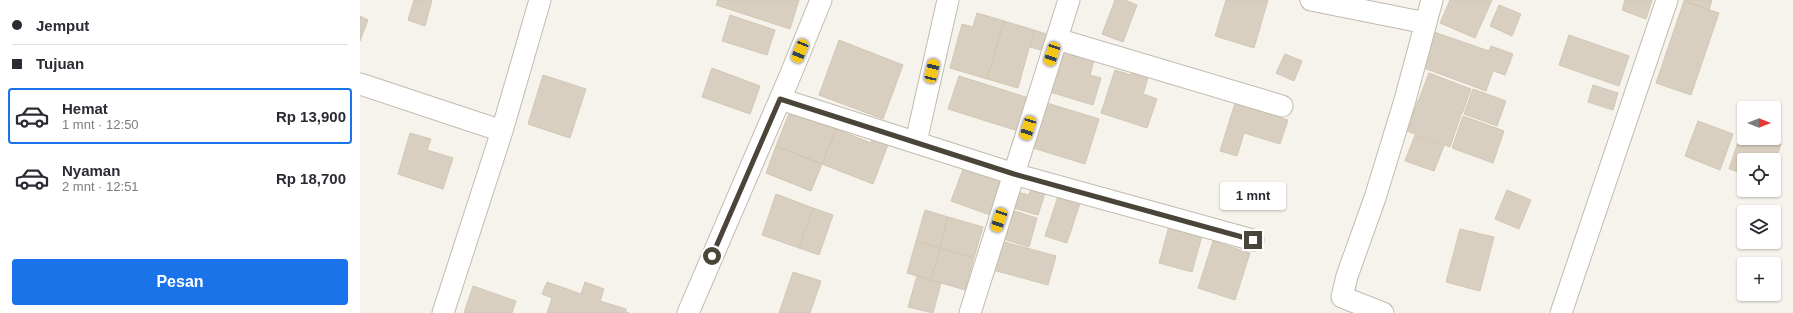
<!DOCTYPE html>
<html lang="id">
<head>
<meta charset="utf-8">
<style>
  body { margin:0; font-family:Arial,sans-serif; background:#f7f7f7; color:#2b2b33; height:100vh; display:flex; flex-direction:column; font-size:15px; white-space:nowrap }
  * { box-sizing:border-box; margin:0 }
  p { font-size:13px; color:#7c7c81 }
  .icon { flex:none; width:22px; height:22px; fill:none; stroke:currentColor; stroke-width:2; stroke-linecap:round; stroke-linejoin:round }
  .map { position:relative; flex:1; overflow:hidden }
  .drawer { display:flex; flex-direction:column; background:#fff; width:360px }
  .drawer>* { flex:none }
  .hud { display:grid; align-content:center; height:88px; padding:0 12px; background:#fff }
  .needle { width:26px; rotate:90deg }
  .tools { position:absolute; left:1377px; top:101px; display:grid; gap:8px }
  .tools a { display:grid; place-items:center; width:44px; height:44px; border-radius:4px; background:#fff; box-shadow:0 1px 3px #0004; font-size:20px }
  .end { position:absolute; width:18px; height:18px; margin:-9px; border:5px solid #4b4439; background:#fff; box-shadow:0 0 0 2px #fff }
  .from { border-radius:50% }
  .bubble { position:absolute; height:28px; border-radius:4px; background:#fff; box-shadow:0 1px 3px #0004; font-size:13px; font-weight:600; line-height:28px; text-align:center }
  .car { position:absolute; width:12px; height:24px; margin:-12px -6px; border-radius:5px; box-shadow:0 0 3px 1px #0007; background:linear-gradient(#f5c518 24%,#345 0 40%,#f5c518 0 76%,#345 0 86%,#f5c518 0) }
  .hud b { display:flex; align-items:center; gap:14px; height:38px; font-size:15px }
  .hud b+b { border-top:1px solid #e1e1e2 }
  .hud i { width:10px; height:10px; background:#2b2b33 }
  ul { padding:0; list-style:none }
  li { display:flex; align-items:center; gap:12px; height:56px; margin:0 8px 6px; padding:0 4px; border:2px solid transparent; border-radius:4px }
  li div { flex:1 }
  li b { display:block; font-size:15px }
  li em { font-style:normal; font-weight:600 }
  li.selected { border-color:#1a73e8 }
  li>.icon { width:36px; height:36px; stroke-width:1.5 }
  .action { display:flex; gap:8px; margin-top:auto; padding:8px 12px }
  .action a { flex:1; height:46px; border-radius:4px; background:#1a73e8; color:#fff; font-size:16px; font-weight:600; line-height:46px; text-align:center }
  main { display:flex; flex:1; min-height:0 }
  .map>svg:first-child { display:block }
  .building { fill:#d8cfc1; stroke:#d3c7b4 }
  .lines { fill:none; stroke-linecap:round; stroke-linejoin:round }
  .minor-casing { stroke:#c2bbae; stroke-width:23 }
  .minor { stroke:#fff; stroke-width:21 }
  .route { stroke:#4b4439; stroke-width:5 }
</style>
</head>
<body>
<main>
<section class="drawer">
<div class="hud">
<b><i class="from"></i>Jemput</b>
<b><i></i>Tujuan</b>
</div>
<ul>
<li class="selected"><svg class="icon" aria-label="car" viewBox="0 0 24 24"><path d="M5 17H2v-5l4-1 3-4h7l3 4 3 1v5h-3M9 17h6M6 11h13"/><circle cx="7" cy="17" r="2"/><circle cx="17" cy="17" r="2"/></svg><div><b>Hemat</b><p>1 mnt · 12:50</p></div><em>Rp 13,900</em></li>
<li><svg class="icon" aria-label="car" viewBox="0 0 24 24"><path d="M5 17H2v-5l4-1 3-4h7l3 4 3 1v5h-3M9 17h6M6 11h13"/><circle cx="7" cy="17" r="2"/><circle cx="17" cy="17" r="2"/></svg><div><b>Nyaman</b><p>2 mnt · 12:51</p></div><em>Rp 18,700</em></li>
</ul>
<div class="action"><a>Pesan</a></div>
</section>
<div class="map">
<svg width="1433" height="313" viewBox="0 0 1433 313">
  <rect width="100%" height="100%" fill="#f6f3ec"/>
  <!-- building -->
  <path class="building" d="M54,0H72L65,26L48,20Z
    M358,0H439L430,29L356,5Z
    M755,0H765L777,5L763,42L742,34Z
    M866,0H908L894,48L855,36Z
    M1090,0H1132L1115,38L1080,23Z
    M1265,0H1292L1286,19L1262,10Z
    M1324,0H1352L1349,10L1324,1Z
    M1324,1L1359,13L1331,95L1296,83Z
    M1139,5L1161,14L1152,36L1130,26Z
    M617,13L644,21L627,79L590,68L602,24L613,27Z
    M370,15L415,30L407,55L362,41Z
    M0,16L8,20L0,41Z
    M644,21L674,30L658,88L627,79Z
    M674,30L690,35L685,51L670,47Z
    M1074,32L1129,51L1131,46L1153,54L1145,75L1133,71L1126,91L1061,67Z
    M1209,35L1269,56L1259,86L1199,65Z
    M479,40L543,65L523,119L459,95Z
    M704,47L735,56L730,75L741,78L733,105L690,92Z
    M925,54L942,61L934,81L916,73Z
    M352,68L400,86L390,114L342,97Z
    M755,70L771,75L772,70L789,75L783,94L797,99L787,128L741,113Z
    M1069,73L1111,89L1102,114L1059,99Z
    M183,75L226,89L210,138L168,124Z
    M599,76L669,98L658,131L588,109Z
    M1233,85L1258,93L1253,110L1228,102Z
    M1113,89L1146,101L1137,126L1104,114Z
    M1058,100L1101,115L1090,147L1047,131Z
    M687,103L739,119L725,164L673,148Z
    M875,103L928,120L920,144L884,133L877,156L860,151Z
    M430,111L476,129L462,164L416,146Z
    M1103,116L1144,131L1133,163L1092,148Z
    M1338,121L1373,134L1360,170L1325,156Z
    M476,129L511,143L513,136L529,142L513,184L462,164Z
    M1382,130L1384,131V138H1404L1421,144L1414,165V160H1384V174L1369,169Z
    M50,133L71,139L67,150L93,158L83,189L38,174Z
    M1055,135L1084,146L1074,171L1045,161Z
    M416,146L462,164L451,191L406,173Z
    M605,164L643,177L630,215L591,201Z
    M672,183L687,187L678,215L653,208L657,192L669,195Z
    M700,190L722,197L707,243L685,236Z
    M1147,190L1171,200L1159,229L1135,219Z
    M416,194L453,208L439,248L402,235Z
    M453,208L473,215L459,255L439,248Z
    M565,210L588,217L580,248L556,241Z
    M651,210L677,218L669,247L643,239Z
    M588,217L623,227L614,258L580,248Z
    M809,226L842,236L832,272L799,263Z
    M1100,229L1134,237L1120,291L1086,282Z
    M556,241L580,248L571,280L547,273Z
    M641,241L696,256L688,285L633,270Z
    M853,241L890,253L875,300L838,288Z
    M580,248L614,258L605,290L571,280Z
    M433,272L461,281L450,313H419Z
    M557,276L581,283L573,313L548,307Z
    M187,282L221,294L225,282L244,289L240,301L266,309V312L269,313H187L192,298L182,294Z
    M113,286L156,301L152,313H104Z"/>
  <g class="lines">
    <defs>
      <path id="minor" d="M951,0L1066,23
        M697,39L922,106
        M0,84L142,131
        M420,99L654,174L893,240
        M556,142L588,0
        M83,313L142,131L180,0
        M328,313L430,76L461,0
        M610,313L709,0
        M1023,313L982,297L987,276L1015,198L1045,100L1072,0
        M1201,313L1307,0"/>
    </defs>
    <!-- minor casing -->
    <use href="#minor" class="minor-casing"/>
    <!-- minor -->
    <use href="#minor" class="minor"/>
  </g>
  <g class="lines">
    <!-- route -->
    <path class="route" d="M352,256L420,99L654,174L893,240"/>
  </g>
</svg>
<div class="tools">
<a><svg class="needle" viewBox="-14 -14 28 28"><path d="M0-13l5 13h-10z" fill="#e53935"/><path d="M0 13l5-13h-10z" fill="#7c7c81"/></svg></a>
<a><svg class="icon" aria-label="locate" viewBox="0 0 24 24"><circle cx="12" cy="12" r="6"/><path d="M12 2v4M12 18v4M2 12h4M18 12h4"/></svg></a>
<a><svg class="icon" aria-label="layers" viewBox="0 0 24 24"><path d="M12 4l9 5-9 5-9-5zM3 14l9 5 9-5"/></svg></a>
<a>+</a>
</div>
<i class="end from" style="left:352px;top:256px"></i>
<i class="end" style="left:893px;top:240px"></i>
<div class="bubble" style="left:860px;top:182px;width:66px">1 mnt</div>
<i class="car" style="left:440px;top:51px;rotate:202deg"></i>
<i class="car" style="left:692px;top:54px;rotate:198deg"></i>
<i class="car" style="left:572px;top:71px;rotate:13deg"></i>
<i class="car" style="left:668px;top:128px;rotate:197deg"></i>
<i class="car" style="left:639px;top:220px;rotate:199deg"></i>
</div>
</main>
</body>
</html>
